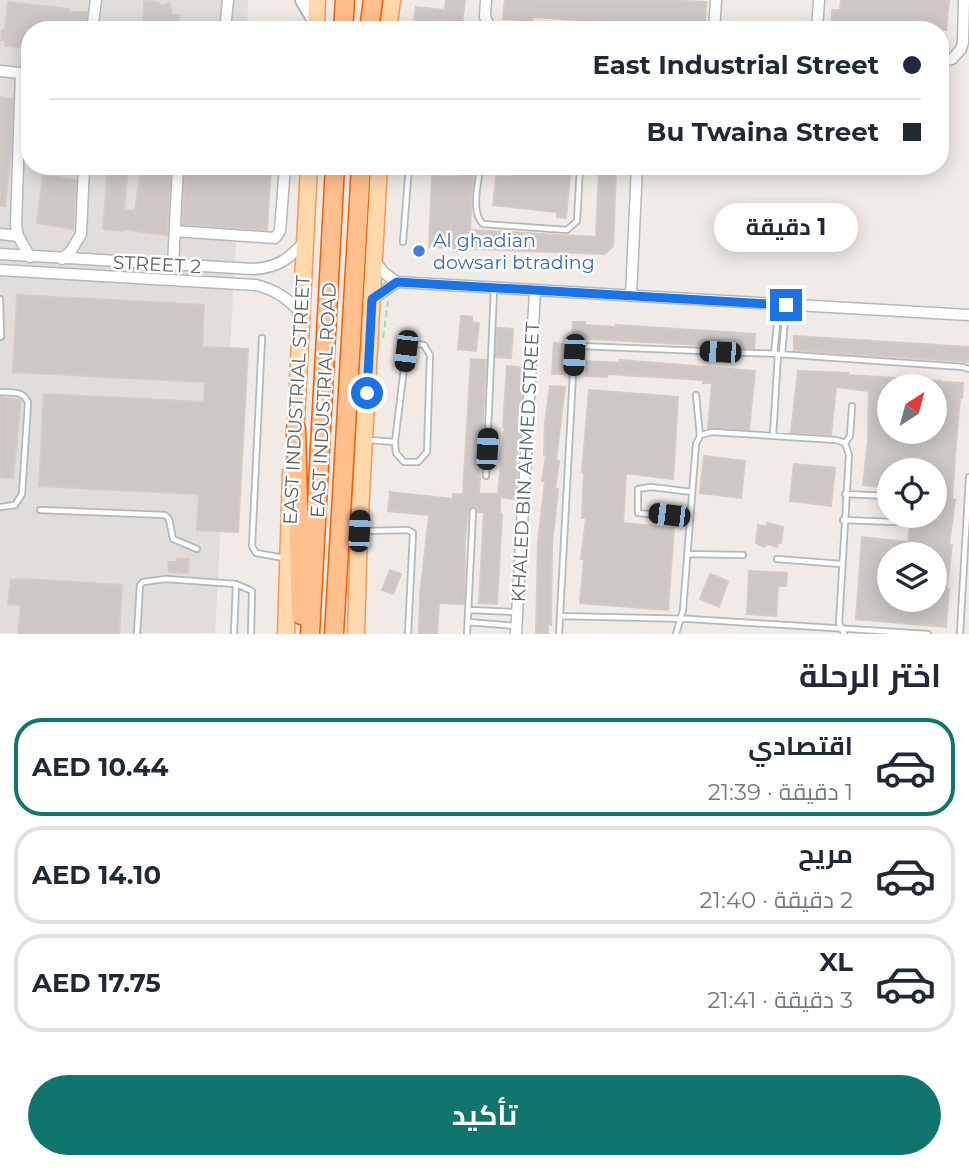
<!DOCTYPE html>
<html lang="ar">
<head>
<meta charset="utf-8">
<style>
  body { margin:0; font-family:Montserrat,Cairo,sans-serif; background:#f2f2f3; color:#1f2937; direction:rtl; height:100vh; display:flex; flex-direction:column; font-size:26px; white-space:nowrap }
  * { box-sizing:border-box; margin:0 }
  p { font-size:23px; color:#747a83 }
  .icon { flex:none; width:38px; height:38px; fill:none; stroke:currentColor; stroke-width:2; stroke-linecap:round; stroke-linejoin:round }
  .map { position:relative; height:634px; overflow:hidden; direction:ltr }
  .sheet { display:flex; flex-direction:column; background:#fff; flex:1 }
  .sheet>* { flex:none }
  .hud { position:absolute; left:21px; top:21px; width:928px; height:154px; border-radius:28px; box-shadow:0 4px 18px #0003; direction:rtl; display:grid; align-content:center; height:154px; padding:0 28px; background:#fff }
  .needle { width:46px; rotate:36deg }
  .tools { position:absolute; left:877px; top:374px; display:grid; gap:14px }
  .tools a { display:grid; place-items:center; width:70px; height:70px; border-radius:50%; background:#fff; box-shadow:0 4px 18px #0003; font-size:35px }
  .end { position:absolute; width:32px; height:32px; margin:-16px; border:9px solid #1a73e8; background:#fff; box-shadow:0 0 0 4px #fff }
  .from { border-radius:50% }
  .bubble { position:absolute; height:49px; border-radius:24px; background:#fff; box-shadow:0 4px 18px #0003; font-size:23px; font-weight:700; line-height:49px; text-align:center; direction:rtl }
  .car { position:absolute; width:21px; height:42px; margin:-21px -10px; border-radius:9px; box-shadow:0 0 5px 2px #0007; background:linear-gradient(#222 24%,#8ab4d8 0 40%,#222 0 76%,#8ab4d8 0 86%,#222 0) }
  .hud b { display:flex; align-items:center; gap:24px; height:66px; font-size:26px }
  .hud b+b { border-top:2px solid #e0e1e3 }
  .hud i { width:18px; height:18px; background:#1f2937 }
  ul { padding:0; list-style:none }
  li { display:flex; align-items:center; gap:21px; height:98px; margin:0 14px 10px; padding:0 14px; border:4px solid #e0e1e3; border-radius:28px }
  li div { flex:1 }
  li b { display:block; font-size:26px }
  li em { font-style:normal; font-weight:700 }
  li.current { border-color:#0f766e }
  li>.icon { width:63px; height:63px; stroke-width:1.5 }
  h2 { padding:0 28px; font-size:32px; line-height:84px }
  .primary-button { display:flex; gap:14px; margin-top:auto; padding:14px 28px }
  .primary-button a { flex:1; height:80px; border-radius:42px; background:#0f766e; color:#fff; font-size:28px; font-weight:700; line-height:80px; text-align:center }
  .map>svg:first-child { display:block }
  .industrial { fill:#e1ddda }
  .building { fill:#cdc8c5; stroke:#d5cbc4; stroke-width:2; fill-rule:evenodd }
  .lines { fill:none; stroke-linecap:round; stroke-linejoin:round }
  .lane-casing { stroke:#b3b9bb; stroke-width:8 }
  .street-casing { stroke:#b3b9bb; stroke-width:13 }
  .secondary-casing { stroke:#b2b8bb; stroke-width:18 }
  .primary-casing { stroke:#f69a59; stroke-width:19 }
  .highway-casing { stroke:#f65e00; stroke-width:21 }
  .path { stroke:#a7dba4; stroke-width:2; stroke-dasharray:7 3.5; stroke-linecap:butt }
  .lane { stroke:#fff; stroke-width:4.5 }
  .street { stroke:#fff; stroke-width:10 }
  .secondary { stroke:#fff; stroke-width:14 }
  .primary { stroke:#ffd8ac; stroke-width:16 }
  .highway { stroke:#ffc08e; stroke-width:18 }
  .route { stroke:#1a73e8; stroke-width:9 }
  .shop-dot { fill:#3f7fe0; stroke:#fff; stroke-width:2.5 }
  .labels { text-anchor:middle; stroke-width:5; stroke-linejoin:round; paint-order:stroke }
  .shop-label { font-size:19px; fill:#366cbe; stroke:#fff; text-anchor:start }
  .street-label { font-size:19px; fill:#5d6467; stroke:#fff }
</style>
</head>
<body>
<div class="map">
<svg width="969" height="634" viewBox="0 0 969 634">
  <rect width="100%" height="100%" fill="#f0ebe6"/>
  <!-- industrial -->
  <path class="industrial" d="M0,0H248L247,30H30V166H240L215,633H0Z"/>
  <!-- building -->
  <path class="building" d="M446,0H465L461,30H413L416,7L445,10Z
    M505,0L686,1L706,2L705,24L641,22L640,24L533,17L532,21L503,19Z
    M841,0H949L946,30H831L832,10H840Z
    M144,1L157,2L162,6L169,3L172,15H179L178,30H143Z
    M8,2L69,9L68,12H87L86,22H83L82,30H30V48L5,46V41L1,40L2,30H5Z
    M0,97L13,99L11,153L5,206H0Z
    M108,166H128L124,210L135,211L141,166H171L167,235L123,229V231L103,229Z
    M185,166H271L267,230L183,224Z
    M513,166H571L566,218L557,217V212L493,205L496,176L512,177Z
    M599,172L616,173L613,246L605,254L429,247L432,176L458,177L459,173H473L470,230L596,237Z
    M43,175L76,180L73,229L37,223Z
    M17,295L204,305L202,347L248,349L238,532L197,530L199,494L39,486L44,394L204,402L205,382L13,372Z
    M461,316L472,317V322L479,323L476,351L458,349Z
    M573,322H585V325L616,327V325L755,334L754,348L572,338Z
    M497,328L513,329L511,358L496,357Z
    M794,336L969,347V362L794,350Z
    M554,343L569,345L565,374H552Z
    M471,359L486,360L479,494H498L501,461L499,460L505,428L503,427L507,366L523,368L519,442L515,464H518L515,499L500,497V514H502L497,604L479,603L484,512H478L476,507L471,506L468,511L465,542L464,604L439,603L437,634H419L420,596L429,515L388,511L390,492L453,499V494H463Z
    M620,360L755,371L749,430L708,428L712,383H703V380L607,374V377L586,376L587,361L620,363Z
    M798,371L848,373V375L941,381V387H889V432H934V407H940L942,382L963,383L962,398H960L955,454L952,500H955L949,544L952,545L947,589H949L946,627L856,619L862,537L908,542L911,516H934V471H889V488L863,485L868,441L869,391L836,387L831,435L791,432ZM889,555H934V600H889Z
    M550,386L565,387L556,460L559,461L555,489H558L552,545L551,625H548V634H536L538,542L545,481H542L546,455H544L545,423Z
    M589,390L678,397L673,479L626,473L623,523L674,528L668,610L580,603L584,559H581L586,518H582L584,472H582Z
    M0,397L21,400L13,478L0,477Z
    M704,456L745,461L741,498L700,493Z
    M794,464L835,468L831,506L790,501Z
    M767,523L783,527L781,543H778L777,547L768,544L764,547L756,543L758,525L767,526Z
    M177,559H189L188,573L169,572L168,562H177Z
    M390,570L401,574L393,594L382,590Z
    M749,571L787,573L786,586H778L776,616L747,614Z
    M710,574L728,581L719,607L700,599Z
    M23,579L122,585L119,634H18L21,605L8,604L11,580Z"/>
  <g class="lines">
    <defs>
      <path id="lane" d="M450,166L480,168
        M480,166C479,182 470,212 483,224L567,230L577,221L580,166
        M586,166L637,169
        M403,242L409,166
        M0,299L1,337
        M262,338L252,546L256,553L284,558
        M774,354L779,305
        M782,354L786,307
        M0,392C12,393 24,390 28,403L22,494L15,505L0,507
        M701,435L712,432L836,440L845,443
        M773,436L778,354
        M369,440L395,442L396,453L404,462H418L427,452L430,355L424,345L413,343L406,351L395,442
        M845,443L850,436L852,406
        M486,476L494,289
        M845,494L889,496
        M40,510L165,515L169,519L173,539L197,549
        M690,518L638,513V489L651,487L692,492
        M843,520L894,522L901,516
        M364,531L408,530L413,533L408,634
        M688,554L743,555
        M777,559L841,564
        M469,610L516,612
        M560,616L690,619L928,634
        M468,622L515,626
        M137,634L140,585L143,582L166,579L236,584L252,591L251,634
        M234,634L236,584
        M467,634L473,511
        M559,634L574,355L580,346L778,354L963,367L969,369
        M676,634L683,610L696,444L700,436L696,395
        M844,634L839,623L849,455L845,443
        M960,634L969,477"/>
      <path id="street" d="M486,0L485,17L491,30
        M92,30L96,0
        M225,30L228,0
        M714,30L716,0
        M817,30L819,0
        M940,61L952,59L961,49L963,42L964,0
        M0,71L30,74
        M21,73L16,225L18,236L30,257
        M175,231L275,238L280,231L285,166
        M0,234L18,236
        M0,254L253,269C277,268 289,259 304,242
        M62,259L71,251L81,234L84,166
        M374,260L384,273L397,282L969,315
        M173,265L178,166
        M0,270L256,285C276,290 287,298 301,313
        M631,296L637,166
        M372,299L397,282
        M516,634L535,291"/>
      <path id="secondary" d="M303,0L316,22"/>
      <path id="primary" d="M316,30L317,0
        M388,30L392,0
        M295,440L309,166
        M286,634L291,473
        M356,634L359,531L379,166"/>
      <path id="highway" d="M343,30L345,0
        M369,30L373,0
        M296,429L301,615
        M310,634L335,166
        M334,634L361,166"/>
    </defs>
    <!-- lane casing -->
    <use href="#lane" class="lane-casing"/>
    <!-- street casing -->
    <use href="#street" class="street-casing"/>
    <!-- secondary casing -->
    <use href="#secondary" class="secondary-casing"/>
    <!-- primary casing -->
    <use href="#primary" class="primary-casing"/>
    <!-- highway casing -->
    <use href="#highway" class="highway-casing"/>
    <!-- path -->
    <path class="path" d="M383,338L388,301"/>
    <!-- lane -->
    <use href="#lane" class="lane"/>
    <!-- street -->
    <use href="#street" class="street"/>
    <!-- secondary -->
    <use href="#secondary" class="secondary"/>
    <!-- primary -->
    <use href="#primary" class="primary"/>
    <!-- highway -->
    <use href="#highway" class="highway"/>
  </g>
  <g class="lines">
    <!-- route -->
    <path class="route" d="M367,393L372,299L397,282L786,305"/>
  </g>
  <!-- markers -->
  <circle class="shop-dot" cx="419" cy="251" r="7"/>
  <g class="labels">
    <!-- shop labels -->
    <g class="shop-label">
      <text x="433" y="247">Al ghadian<tspan x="433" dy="22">dowsari btrading</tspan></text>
    </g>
    <!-- street labels -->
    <g class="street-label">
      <text transform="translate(157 264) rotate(3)" y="7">STREET 2</text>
      <text transform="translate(296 400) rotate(-87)" y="7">EAST INDUSTRIAL STREET</text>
      <text transform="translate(323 400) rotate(-87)" y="7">EAST INDUSTRIAL ROAD</text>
      <text transform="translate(525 462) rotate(-87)" y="7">KHALED BIN AHMED STREET</text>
    </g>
  </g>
</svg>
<div class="tools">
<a><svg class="needle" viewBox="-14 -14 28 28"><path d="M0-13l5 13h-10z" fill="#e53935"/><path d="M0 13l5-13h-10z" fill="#747a83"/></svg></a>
<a><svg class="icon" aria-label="locate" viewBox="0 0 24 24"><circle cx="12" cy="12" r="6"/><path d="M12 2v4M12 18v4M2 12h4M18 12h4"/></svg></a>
<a><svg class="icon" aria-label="layers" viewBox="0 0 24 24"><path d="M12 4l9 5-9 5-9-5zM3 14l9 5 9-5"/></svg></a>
</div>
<i class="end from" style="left:367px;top:393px"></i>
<i class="end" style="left:786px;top:305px"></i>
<div class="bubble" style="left:714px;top:203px;width:144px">1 دقيقة</div>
<i class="car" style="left:406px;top:351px;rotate:187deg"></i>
<i class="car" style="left:720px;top:352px;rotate:273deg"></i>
<i class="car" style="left:574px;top:355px;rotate:183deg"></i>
<i class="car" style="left:487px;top:449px;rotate:3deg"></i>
<i class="car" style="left:669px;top:515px;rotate:277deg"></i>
<i class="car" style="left:359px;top:531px;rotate:3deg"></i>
<div class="hud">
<b><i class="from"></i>East Industrial Street</b>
<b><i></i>Bu Twaina Street</b>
</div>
</div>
<section class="sheet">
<h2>اختر الرحلة</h2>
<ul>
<li class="current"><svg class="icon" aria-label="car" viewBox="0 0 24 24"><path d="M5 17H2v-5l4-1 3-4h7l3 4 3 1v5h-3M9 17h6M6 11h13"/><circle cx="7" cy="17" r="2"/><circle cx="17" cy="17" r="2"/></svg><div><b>اقتصادي</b><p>1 دقيقة · 21:39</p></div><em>AED 10.44</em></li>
<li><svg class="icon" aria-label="car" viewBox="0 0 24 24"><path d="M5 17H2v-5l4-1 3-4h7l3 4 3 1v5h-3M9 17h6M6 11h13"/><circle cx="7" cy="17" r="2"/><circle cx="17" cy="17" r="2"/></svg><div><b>مريح</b><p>2 دقيقة · 21:40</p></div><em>AED 14.10</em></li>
<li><svg class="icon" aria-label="car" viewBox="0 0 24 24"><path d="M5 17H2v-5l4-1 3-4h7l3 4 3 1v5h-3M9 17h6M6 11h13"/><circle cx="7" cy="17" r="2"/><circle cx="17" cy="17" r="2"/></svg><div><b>XL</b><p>3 دقيقة · 21:41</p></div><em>AED 17.75</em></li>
</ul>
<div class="primary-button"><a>تأكيد</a></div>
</section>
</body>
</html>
